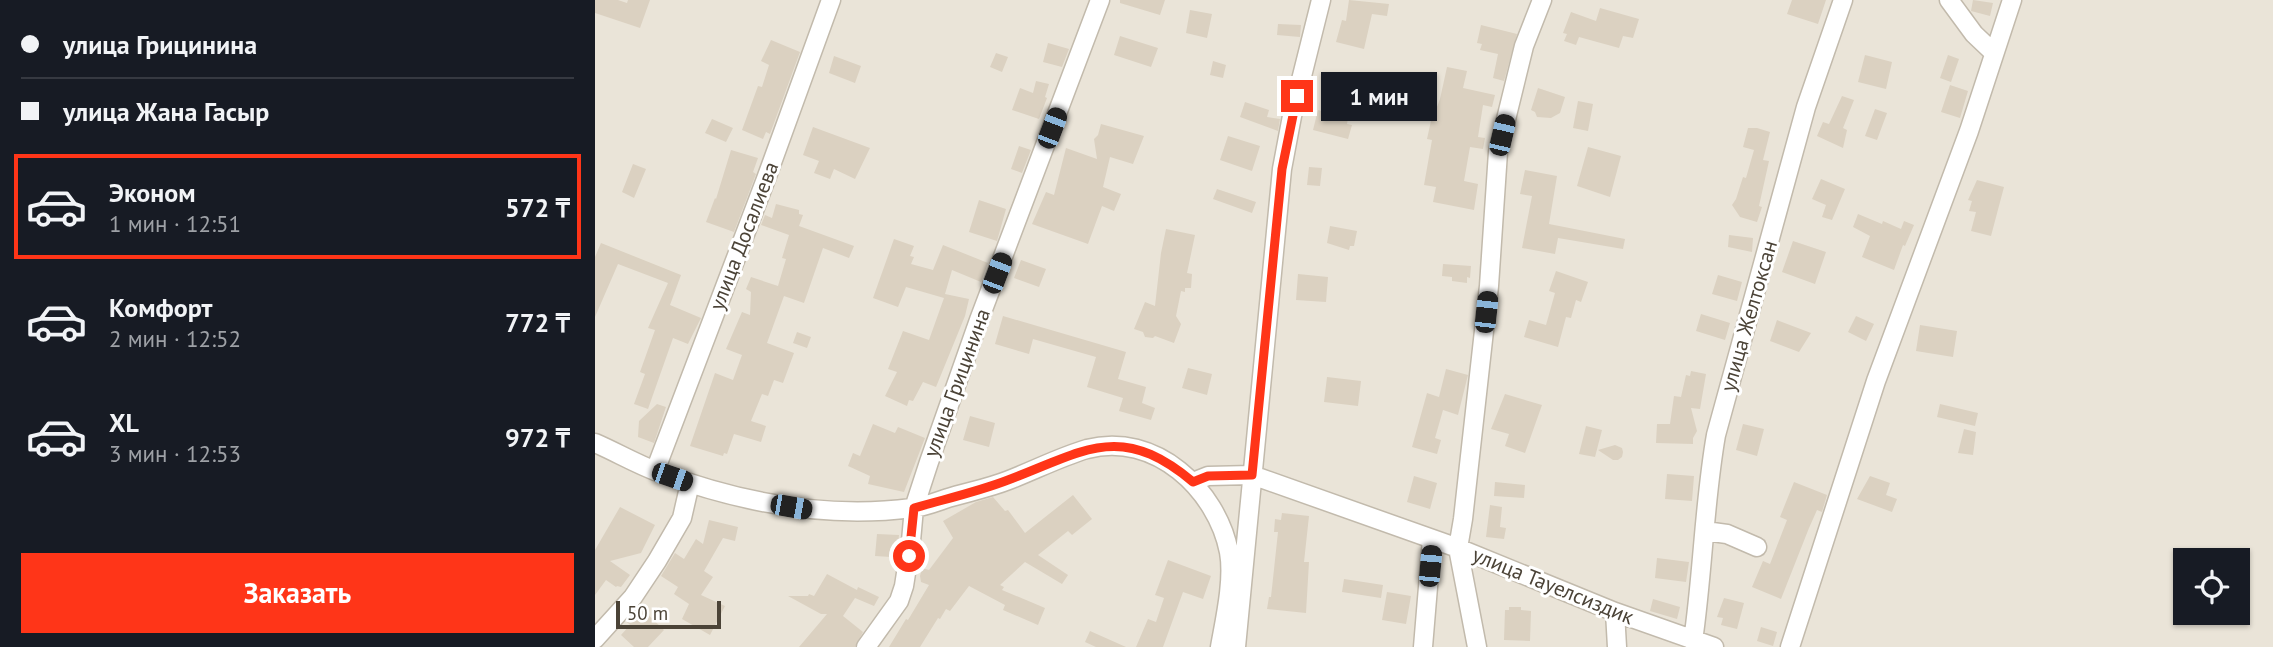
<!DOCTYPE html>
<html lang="ru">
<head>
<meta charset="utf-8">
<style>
  body { margin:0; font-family:"PT Sans",sans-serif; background:#242831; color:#f1f3f6; height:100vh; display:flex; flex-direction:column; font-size:26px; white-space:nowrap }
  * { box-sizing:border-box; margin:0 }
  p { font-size:23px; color:#9ea1a6 }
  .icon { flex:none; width:38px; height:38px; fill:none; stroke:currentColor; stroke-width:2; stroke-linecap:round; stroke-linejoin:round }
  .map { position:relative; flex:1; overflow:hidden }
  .details { display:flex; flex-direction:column; background:#171b24; width:595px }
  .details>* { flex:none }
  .guide { display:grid; align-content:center; height:154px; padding:0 21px; background:#171b24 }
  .tools { position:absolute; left:1578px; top:548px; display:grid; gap:14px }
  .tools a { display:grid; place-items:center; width:77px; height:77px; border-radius:0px; background:#171b24; box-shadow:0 2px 5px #0004; font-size:35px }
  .scale { position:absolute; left:21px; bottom:18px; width:105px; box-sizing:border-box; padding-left:7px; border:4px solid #4b4337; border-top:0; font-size:19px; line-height:24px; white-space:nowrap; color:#4b4337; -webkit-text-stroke:5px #fff; paint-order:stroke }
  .end { position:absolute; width:32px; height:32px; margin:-16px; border:9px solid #ff3518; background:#fff; box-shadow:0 0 0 4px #fff }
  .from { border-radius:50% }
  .bubble { position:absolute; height:49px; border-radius:0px; background:#171b24; box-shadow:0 2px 5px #0004; font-size:23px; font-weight:700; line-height:49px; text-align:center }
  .car { position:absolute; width:21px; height:42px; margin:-21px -10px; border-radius:9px; box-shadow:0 0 5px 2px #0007; background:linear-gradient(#222 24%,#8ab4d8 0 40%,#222 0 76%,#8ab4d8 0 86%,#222 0) }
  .guide b { display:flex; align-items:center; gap:24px; height:66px; font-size:26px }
  .guide b+b { border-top:2px solid #363941 }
  .guide i { width:18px; height:18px; background:#f1f3f6 }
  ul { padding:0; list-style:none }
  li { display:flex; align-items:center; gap:21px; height:105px; margin:0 14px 10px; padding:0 7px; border:4px solid transparent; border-radius:0px }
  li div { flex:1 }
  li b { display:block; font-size:26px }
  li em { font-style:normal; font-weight:700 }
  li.current { border-color:#ff3518 }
  li>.icon { width:63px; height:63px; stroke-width:1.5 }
  .primary-button { display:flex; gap:14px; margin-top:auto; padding:14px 21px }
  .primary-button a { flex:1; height:80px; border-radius:0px; background:#ff3518; color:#fff; font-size:28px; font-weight:700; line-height:80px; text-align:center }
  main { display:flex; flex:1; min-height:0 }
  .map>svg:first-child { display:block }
  .residential { fill:#eae4d8; fill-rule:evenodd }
  .building { fill:#dbd1c1 }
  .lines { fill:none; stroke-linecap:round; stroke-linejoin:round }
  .minor-casing { stroke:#c2baac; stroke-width:21 }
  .minor { stroke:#fff; stroke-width:18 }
  .route { stroke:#ff3518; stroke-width:9 }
  .labels { text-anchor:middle; stroke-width:6; stroke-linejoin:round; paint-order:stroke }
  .street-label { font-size:21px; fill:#4b4337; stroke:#fff }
</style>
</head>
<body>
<main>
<section class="details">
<div class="guide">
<b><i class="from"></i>улица Грицинина</b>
<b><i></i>улица Жана Гасыр</b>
</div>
<ul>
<li class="current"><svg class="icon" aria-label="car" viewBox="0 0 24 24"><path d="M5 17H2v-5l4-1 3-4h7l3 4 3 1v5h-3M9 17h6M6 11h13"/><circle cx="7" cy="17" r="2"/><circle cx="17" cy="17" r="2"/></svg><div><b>Эконом</b><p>1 мин · 12:51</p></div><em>572 ₸</em></li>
<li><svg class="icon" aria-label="car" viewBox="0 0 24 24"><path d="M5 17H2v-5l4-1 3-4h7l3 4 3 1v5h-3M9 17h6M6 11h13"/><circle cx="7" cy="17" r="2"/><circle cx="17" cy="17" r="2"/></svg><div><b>Комфорт</b><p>2 мин · 12:52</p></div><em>772 ₸</em></li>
<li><svg class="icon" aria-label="car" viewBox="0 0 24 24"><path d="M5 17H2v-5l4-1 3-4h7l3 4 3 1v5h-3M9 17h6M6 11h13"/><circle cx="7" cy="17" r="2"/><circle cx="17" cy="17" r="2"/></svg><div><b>XL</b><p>3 мин · 12:53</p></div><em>972 ₸</em></li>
</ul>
<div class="primary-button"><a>Заказать</a></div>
</section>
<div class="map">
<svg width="1678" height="647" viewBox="0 0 1678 647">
  <rect width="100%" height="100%" fill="#f6f2ea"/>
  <!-- residential -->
  <path class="residential" d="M0,0H1678V647H0ZM1591,560H1643V612H1591Z"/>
  <!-- building -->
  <path class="building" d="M0,0H23L32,3L33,0H55L45,28L0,13Z
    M525,0H570L565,15L525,3Z
    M754,0L794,4L792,16L777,14L769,49L741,42L747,20L751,21Z
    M1197,0H1231L1223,24L1192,14Z
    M1378,0L1398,3L1395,16L1376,11Z
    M1005,8L1044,19L1038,38L1028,36L1024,48L984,37L981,45L969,41L972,34L968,33L976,12L1001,21Z
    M595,10L617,14L612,38L591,33Z
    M683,24L706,25L705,37L682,35Z
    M886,25L922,34L909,81L898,78L903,54L885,50L887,44L882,43Z
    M525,36L563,48L556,67L519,55Z
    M176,40L205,52L175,134L171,132L168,139L147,130L163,86L167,87L174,65L166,61Z
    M453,43L474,49L467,67L448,62Z
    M401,53L413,57L407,72L395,67Z
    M1270,55L1297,62L1291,89L1263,82Z
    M1353,55L1364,59L1356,82L1345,78Z
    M239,56L266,66L260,83L234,73Z
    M618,61L631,65L628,78L615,75Z
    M852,67L872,71L868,88L900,95L897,107L888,105L883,137L890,138L888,149L875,147L869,181L883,184L879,210L838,202L841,187L829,185L837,140L832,139L839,107H842L845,99Z
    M441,81L454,84L450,97L452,98L444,119L417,110L425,88L438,93Z
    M1355,85L1373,91L1365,118L1346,112Z
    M943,88L970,97L965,113L956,118L942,117L940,112L936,110Z
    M1247,96L1259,100L1248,128L1252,130L1248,148L1222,136L1228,122L1234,124Z
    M983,101L998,104L993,131L978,128Z
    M650,102L674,110L672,117L685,119L683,131L645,117Z
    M1280,109L1292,113L1282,140L1270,136Z
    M723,110L753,118L752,124L757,125L753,139L718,130Z
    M117,119L138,128L131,142L110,133Z
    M506,124L549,136L538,164L515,157L508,187L526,194L519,211L507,206L493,244L437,224L451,192L459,195L471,148L502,159L499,139L503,135Z
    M218,127L275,148L260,179L239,169L235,179L219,173L224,161L208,155Z
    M1153,128H1162L1175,132L1168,160L1174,161L1164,206L1167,207L1162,222L1145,217L1137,205L1141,199L1148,177L1151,178L1159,150L1148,147Z
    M633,136L665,146L657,171L625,160Z
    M424,146L436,150L427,173L416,169Z
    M993,147L1026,156L1015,197L982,186Z
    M136,150L163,158L158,172L161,174L139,232L111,222L120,198L121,199Z
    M38,164L51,169L39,198L27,192Z
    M714,167L727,168L725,186L712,185Z
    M930,170L962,176L954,224L1030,239L1028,249L963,238L960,254L927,248L937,196L925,194Z
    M1226,179L1250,189L1237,220L1227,217L1231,205L1217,199Z
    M1382,180L1409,187L1396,236L1376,231L1381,212L1374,211L1377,201L1373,200Z
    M622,189L661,202L657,213L618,199Z
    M384,200L411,209L402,241L374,232Z
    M181,204L204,210V214L208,215L204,226L259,246L254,258L228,248L209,303L189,296L172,343L199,353L188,383L179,380L173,396L167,394L156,421L171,426L166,442L139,434L132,454L129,453L128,456L95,446L120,373L138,380L147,355L131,349L147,312L155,315L156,292L151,289L156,277L183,286L191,259L187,258L194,235L166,225L170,215L177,218Z
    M1263,214L1287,224L1288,221L1306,229L1309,221L1319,225L1310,246L1308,245L1299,270L1267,257L1275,236L1258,227Z
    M735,226L762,231L759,246H755L754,250L732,243Z
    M571,229L600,235L592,273L597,274L596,288H590V292L586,291L581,316L586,324L579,343L560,336L558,338L550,337L548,332L539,329L550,302L560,306L566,253Z
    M1134,235L1158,238L1157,252L1133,247Z
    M299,239L319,246L315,256L319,257L316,264L338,270L348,245L393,263L386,282L357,270L350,294L374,299L370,316L341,387L328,382L318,401L314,400L312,406L290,396L302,372L293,369L308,331L334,340L349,298L311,287L303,307L278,298Z
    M1198,241L1231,252L1220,284L1187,272Z
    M6,243L86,275L75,305L106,318L93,344L78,338L53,409L39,404L50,374L45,372L60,330L53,328L73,283L23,264L0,317V257Z
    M426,260L451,269L444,287L419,278Z
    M848,264L876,266L875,278L872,277V283L857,281V277L847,276Z
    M961,271L993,282L986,302L981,300L976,318L971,317L963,347L929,337L934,320L951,325L960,293L954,291Z
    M703,274L733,277L731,302L701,300Z
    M1123,275L1147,282L1142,301L1117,294Z
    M1106,314L1135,323L1130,340L1101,331Z
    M408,316L531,352L523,379L551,387L547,403L560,408L556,420L524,411L528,398L492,387L501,357L438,339L434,354L400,344Z
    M1261,316L1279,324L1271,341L1253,332Z
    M1182,320L1216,333L1204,352L1175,341Z
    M1325,325L1362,331L1358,357L1321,351Z
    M202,332L216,337L212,348L198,343Z
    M593,368L617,374L612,395L587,388Z
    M851,369L873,375L863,415L848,410L840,438L846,440L842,454L817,447L832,393L844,397Z
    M1096,371L1111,374L1105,409L1096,408L1102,431L1098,438V444L1061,443L1062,424H1075L1079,396L1086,397L1091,375L1095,376Z
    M732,377L766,381L763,406L729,402Z
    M910,394L947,405L930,453L910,446L914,434L896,429Z
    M62,404L71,407L59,443L43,437L44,421Z
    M1345,404L1383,413L1380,426L1342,417Z
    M375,416L400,423L394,447L368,440Z
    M278,424L300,433L303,427L330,438L309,492L273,484L275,476L253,466L258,453L265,456Z
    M1148,424L1169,429L1162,456L1141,450Z
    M991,426L1007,430L1000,457L984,454Z
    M1369,429L1381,432L1378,455L1363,453Z
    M1020,445L1027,448L1028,452L1027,457L1023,460H1018L1003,450Z
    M1072,474L1099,476L1097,501L1070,499Z
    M819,476L842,483L835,509L812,502Z
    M1275,476L1295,483L1291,495L1302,499L1297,512L1262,499Z
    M900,482L930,485L929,498L899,496Z
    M1199,482L1232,495L1227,512L1222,510L1214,528L1186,599L1157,587L1168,561L1175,564L1192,520L1185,517Z
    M478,495L497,519L477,535L473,531L443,555L473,575L467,584L430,562L405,585L409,587L407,590L450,608L443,625L408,610L410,605L374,586L355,611L351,609L345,619L343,618L325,647H294L311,619L313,620L334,585L326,582L325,576L327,568L334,570L358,538L348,521L381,502L398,497L410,511L413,510L430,533Z
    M895,505L907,507L905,527L911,528L909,539L891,537Z
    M25,507L60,525L46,553L15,561L35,575L26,587L22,586L21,587L11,580L0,595V550Z
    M687,513L714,516L709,562H714L711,613L672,609L674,597H676L683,532H679L680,519L686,520Z
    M114,520L143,527L140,541L128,538L109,571L118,577L106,595L130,606L115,635L87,619L94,604L79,594L83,587L66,576L80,553L89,559L101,539L108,544Z
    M282,534L304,535L302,554H297L296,557L280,556Z
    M1062,558L1094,562L1091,582L1060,578Z
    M573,560L616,576L608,599L588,592L568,647H541L553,619L561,622L569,598L560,595Z
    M232,574L262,590L263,587L284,597L279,606L260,598L248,616L268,632L260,647H204L232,614H226L193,596H213L214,594L219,596Z
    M749,579L788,585L786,598L747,592Z
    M792,592L816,596L811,624L787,620Z
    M1129,598L1149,603L1142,629L1126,625L1128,618L1122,617Z
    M1058,599L1085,607L1082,619L1055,611Z
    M45,607L69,630L53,647H39L26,635L35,625L31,621Z
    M914,607H926V610L936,611L935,641L909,640L910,610H914Z
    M1166,627L1182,632L1178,646L1162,641Z
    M495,631L531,647H501L490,642Z"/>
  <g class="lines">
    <defs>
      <path id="minor" d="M1354,0L1379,34L1399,53
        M0,443C21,452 41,464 63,472C143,502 231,519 317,508C329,507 341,502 353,498C373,492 394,488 414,480C440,470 465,457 492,449C560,431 622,490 634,552C639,580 630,619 625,647
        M60,471L171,179L236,0
        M598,482L613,476L657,475L863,548L1020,612L1119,647
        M1110,531L1132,534L1162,547
        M1020,612L1022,647
        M0,639L38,597L62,561L87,518L95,483
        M1098,641C1108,572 1109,503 1121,435L1211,107L1248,0
        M271,647L304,601L309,586L316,541L319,508L334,462L384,320L505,0
        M641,647L687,169L697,116L726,0
        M828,647L837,539
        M882,647L863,548L868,519L894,286L903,152L929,46L947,0
        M1195,647L1281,381L1374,131L1417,0"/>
    </defs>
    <!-- minor casing -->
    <use href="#minor" class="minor-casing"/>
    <!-- minor -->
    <use href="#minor" class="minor"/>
  </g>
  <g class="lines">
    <!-- route -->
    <path class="route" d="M314,556L319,508C350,499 382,492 413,480C490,451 525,421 598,482L613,476L657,475L687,169L702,96"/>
  </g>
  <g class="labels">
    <!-- street labels -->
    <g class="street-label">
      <text transform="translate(149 236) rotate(-69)" y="7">улица Досалиева</text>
      <text transform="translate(1154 316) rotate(-74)" y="7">улица Желтоксан</text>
      <text transform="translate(362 383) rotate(-70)" y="7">улица Грицинина</text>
      <text transform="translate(958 586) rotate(22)" y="7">улица Тауелсиздик</text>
    </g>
  </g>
</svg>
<div class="tools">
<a><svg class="icon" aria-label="locate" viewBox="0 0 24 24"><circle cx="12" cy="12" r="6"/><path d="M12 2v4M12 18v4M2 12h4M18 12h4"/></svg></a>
</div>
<div class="scale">50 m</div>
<i class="end from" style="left:314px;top:556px"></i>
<i class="end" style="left:702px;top:96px"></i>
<div class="bubble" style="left:726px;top:72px;width:116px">1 мин</div>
<i class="car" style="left:457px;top:128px;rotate:21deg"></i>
<i class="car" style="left:907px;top:135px;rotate:13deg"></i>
<i class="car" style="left:402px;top:273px;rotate:21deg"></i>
<i class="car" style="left:891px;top:312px;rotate:6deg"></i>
<i class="car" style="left:77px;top:477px;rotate:109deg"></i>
<i class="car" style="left:196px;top:507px;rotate:100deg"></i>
<i class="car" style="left:835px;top:566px;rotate:5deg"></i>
</div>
</main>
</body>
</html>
